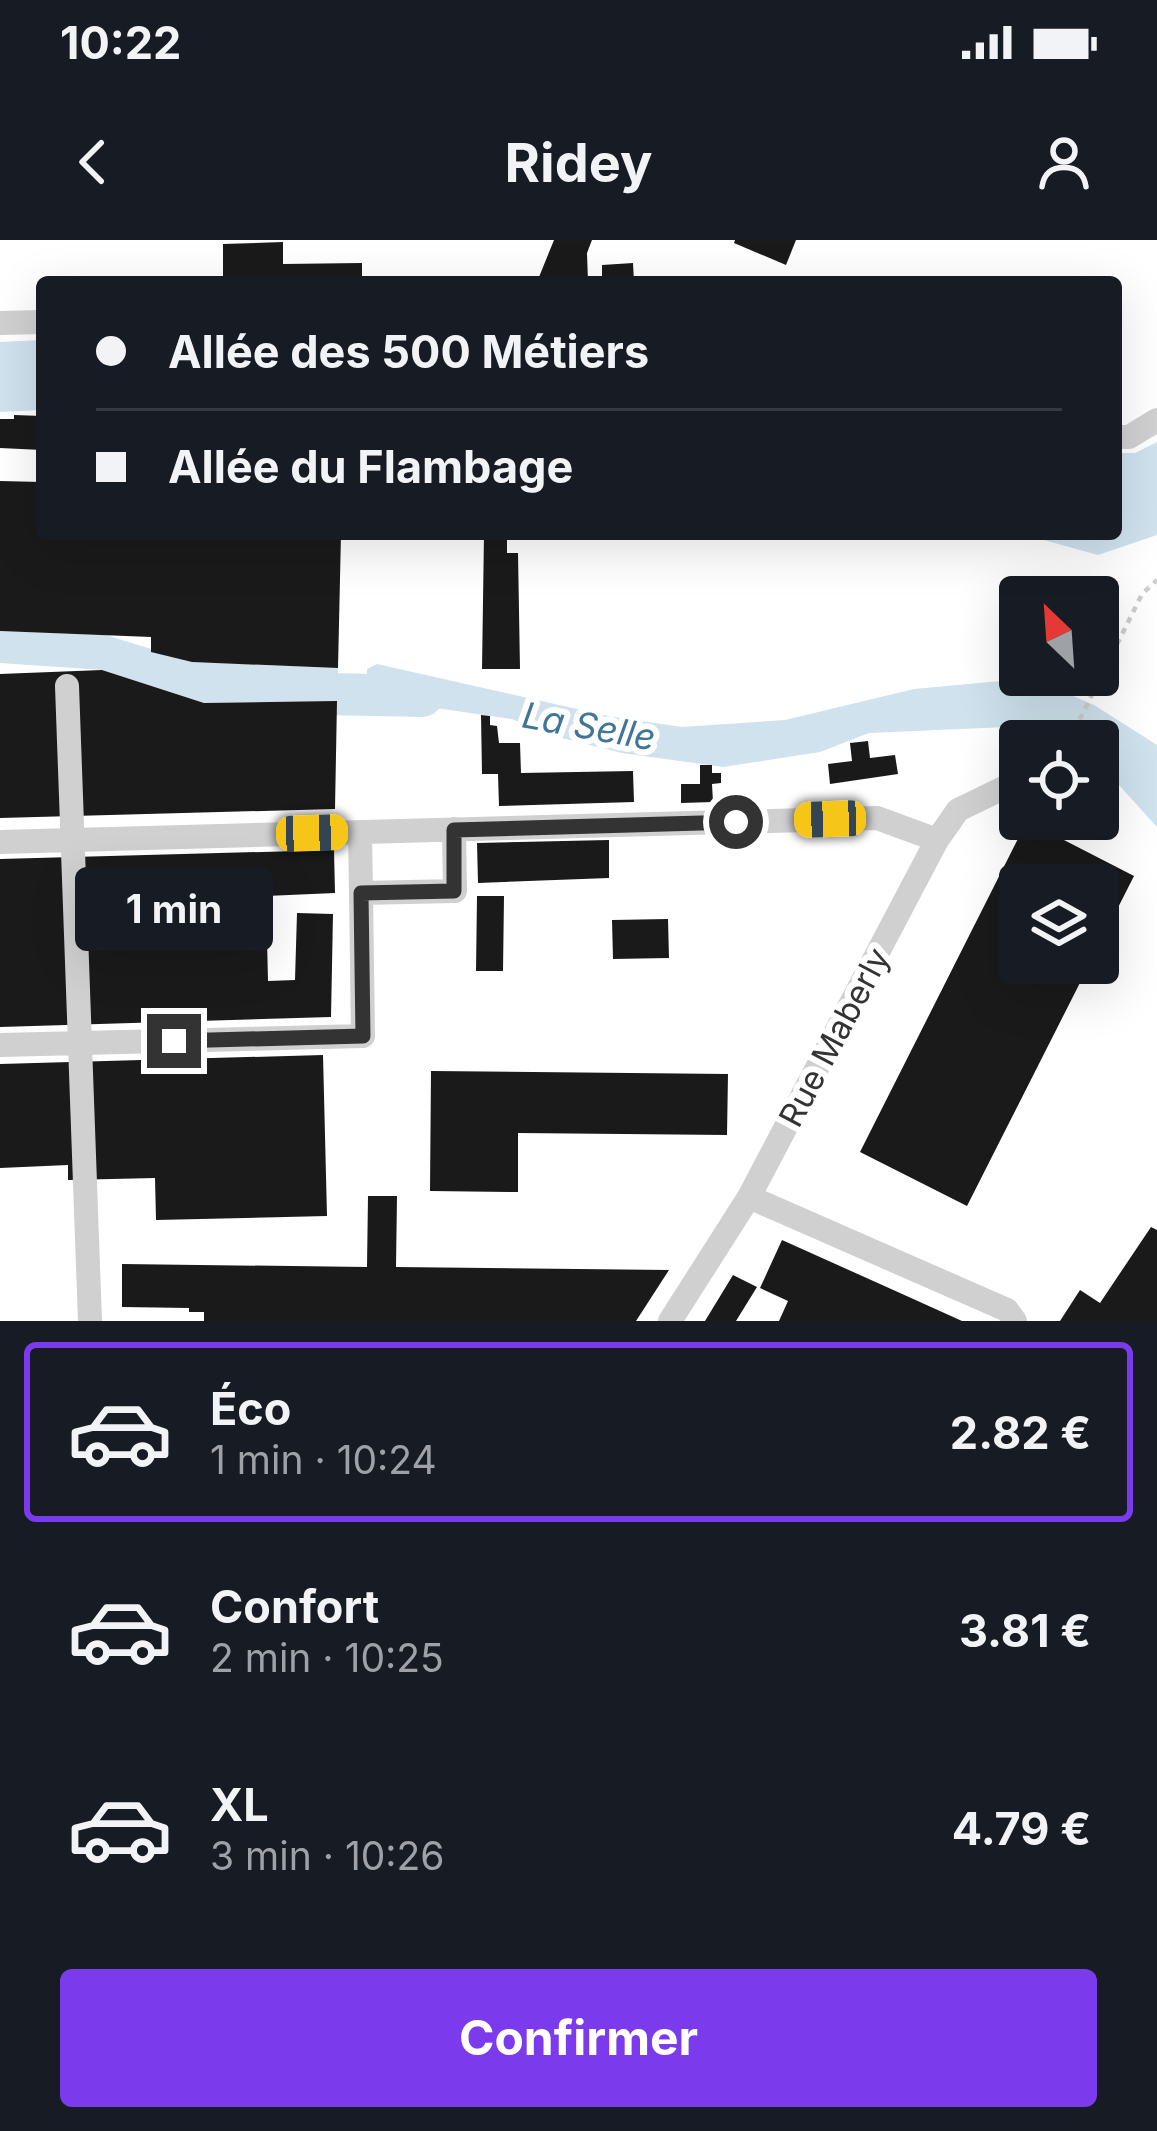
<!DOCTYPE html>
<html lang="fr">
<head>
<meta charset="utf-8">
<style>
  body { margin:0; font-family:Inter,sans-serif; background:#242831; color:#f1f3f6; height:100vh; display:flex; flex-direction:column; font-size:45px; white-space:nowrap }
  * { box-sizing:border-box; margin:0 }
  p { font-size:39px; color:#9ea1a6 }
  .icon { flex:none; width:66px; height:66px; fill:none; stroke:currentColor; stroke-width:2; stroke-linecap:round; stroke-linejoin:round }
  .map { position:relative; height:1081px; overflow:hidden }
  .details { display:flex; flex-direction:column; background:#171b24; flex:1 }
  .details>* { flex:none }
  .hud { position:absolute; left:36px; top:36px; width:1086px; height:264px; border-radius:12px; box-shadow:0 12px 48px #0002; display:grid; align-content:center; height:264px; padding:0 60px; background:#171b24 }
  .needle { width:78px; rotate:335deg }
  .fabs { position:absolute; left:999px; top:336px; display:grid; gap:24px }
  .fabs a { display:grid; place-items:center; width:120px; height:120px; border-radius:12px; background:#171b24; box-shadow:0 12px 48px #0002; font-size:60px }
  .end { position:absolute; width:54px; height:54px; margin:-27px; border:15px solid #333; background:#fff; box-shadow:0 0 0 6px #fff }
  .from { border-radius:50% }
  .bubble { position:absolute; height:84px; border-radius:12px; background:#171b24; box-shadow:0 12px 48px #0002; font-size:39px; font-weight:700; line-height:84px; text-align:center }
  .car { position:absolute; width:36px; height:72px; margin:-36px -18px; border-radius:15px; box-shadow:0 0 9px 3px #0007; background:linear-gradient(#f5c518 24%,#345 0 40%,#f5c518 0 76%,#345 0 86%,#f5c518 0) }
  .hud b { display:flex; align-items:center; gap:42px; height:114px; font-size:45px }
  .hud b+b { border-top:3px solid #363941 }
  .hud i { width:30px; height:30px; background:#f1f3f6 }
  ul { padding:21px 0 0; list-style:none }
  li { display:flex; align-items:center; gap:36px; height:180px; margin:0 24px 18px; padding:0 36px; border:6px solid transparent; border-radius:12px }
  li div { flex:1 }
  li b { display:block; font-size:45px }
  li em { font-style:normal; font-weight:700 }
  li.active { border-color:#7c3aed }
  li>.icon { width:108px; height:108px; stroke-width:1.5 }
  .primary-button { display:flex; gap:24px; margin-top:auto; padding:24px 60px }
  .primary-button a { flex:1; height:138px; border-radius:12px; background:#7c3aed; color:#fff; font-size:48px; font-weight:700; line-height:138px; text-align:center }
  .status { display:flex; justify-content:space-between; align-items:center; height:84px; padding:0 60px; background:#171b24; direction:ltr }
  .status svg { height:33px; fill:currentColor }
  header { display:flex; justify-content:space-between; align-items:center; height:156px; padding:0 60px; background:#171b24; font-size:54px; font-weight:700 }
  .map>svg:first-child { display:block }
  .water { fill:#cfe2ee }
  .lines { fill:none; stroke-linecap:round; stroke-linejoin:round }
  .river { stroke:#cfe2ee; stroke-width:42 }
  .building { fill:#1a1a1a }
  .path { stroke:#cdcdcd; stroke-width:4.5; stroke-dasharray:6 6; stroke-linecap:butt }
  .minor { stroke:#d0d0d0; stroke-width:24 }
  .route { stroke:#333; stroke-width:15 }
  .labels { text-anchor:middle; stroke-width:12; stroke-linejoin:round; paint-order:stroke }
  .street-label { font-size:33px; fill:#333; stroke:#fff }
  .water-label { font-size:36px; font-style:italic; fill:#3f7597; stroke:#fff }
</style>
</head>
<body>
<div class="status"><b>10:22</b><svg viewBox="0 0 49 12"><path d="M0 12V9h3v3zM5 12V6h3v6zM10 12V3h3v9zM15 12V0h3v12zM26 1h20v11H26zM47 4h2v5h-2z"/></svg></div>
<header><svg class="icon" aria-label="back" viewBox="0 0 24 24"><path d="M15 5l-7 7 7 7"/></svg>Ridey<svg class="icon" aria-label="person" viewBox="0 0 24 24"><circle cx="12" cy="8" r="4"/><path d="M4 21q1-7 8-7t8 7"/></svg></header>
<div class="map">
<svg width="1157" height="1081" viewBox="0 0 1157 1081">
  <rect width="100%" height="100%" fill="#fff"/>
  <!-- water -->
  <path class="water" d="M42,100V170L0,172V102Z
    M1157,202V295L1098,315L1022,294H1116V213H1135Z
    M0,391L106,395L193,422L338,428V461L204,463L102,430L0,423Z
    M377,424L608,476L682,487L785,480L914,449L1011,440L1041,442L1094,465L1157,505V587L1098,522V501H1074L1066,488L1053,485L869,493L820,512L723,527L622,513L550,495L512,479L367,458V429Z"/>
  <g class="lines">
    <!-- river -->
    <path class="river" d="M280,453L422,456"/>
  </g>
  <!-- building -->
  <path class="building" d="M554,0H592L587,13L588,42H537Z
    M735,0H796L786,25L734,3Z
    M283,2V24L362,23V40H223V4Z
    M633,23L634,42L602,39V25Z
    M14,175L42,176V210L0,208V179H14Z
    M0,241L42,242V294H341L338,428L192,422L151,412V397L0,391Z
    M484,294H507V313H518L520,429H482Z
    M102,430L204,463L337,461L335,569L0,578V434Z
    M481,475L490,476V485L497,486L499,503H520L521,533L633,531L634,562L499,566L498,534H482Z
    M868,501L870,518L895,515L898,534L830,544L828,524L852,521L850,503Z
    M700,525H712V533H721V543L712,544L713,562L681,563V544H700Z
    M1027,581L1134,636L1098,707V645H1020V723H1090L967,966L860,912Z
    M609,600V638L478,643L477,603Z
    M334,610L335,653L266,656L268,741L295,740L297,673L333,674L331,777L0,787V619Z
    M477,656H504L503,731H476Z
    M668,679L669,718L613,719L612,680Z
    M323,815L327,976L156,980L155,938L68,940V925L0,928V824Z
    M431,831L728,834L727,895L518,893V952L430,951Z
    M368,956H397L396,1027L669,1030L636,1081H204V1072H189V1068L122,1067V1024L367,1027Z
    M1151,987L1157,990V1081H1060L1080,1050L1100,1063Z
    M782,1000L900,1053L962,1081H779L788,1061L760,1048Z
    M733,1035L757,1047L736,1081H705Z"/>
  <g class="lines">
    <!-- path -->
    <path class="path" d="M1069,501L1142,354L1157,340"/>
    <!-- minor -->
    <path class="minor" d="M0,83L42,82
      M1116,197H1129L1157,180
      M67,446L90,1081
      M360,592L361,653L455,651L454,589
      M0,602L877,578L937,600
      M0,805L363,796L361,653
      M749,957L1007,1070L1015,1081
      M670,1081L749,957L937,600L958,570L1020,540"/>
  </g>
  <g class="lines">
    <!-- route -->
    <path class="route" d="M174,801L363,796L361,653L454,651V590L736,582"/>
  </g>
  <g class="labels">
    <!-- street labels -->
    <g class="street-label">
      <text transform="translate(834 797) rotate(-62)" y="12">Rue Maberly</text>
    </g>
    <!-- water labels -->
    <g class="water-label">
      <text transform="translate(589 486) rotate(10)" y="13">La Selle</text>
    </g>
  </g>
</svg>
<div class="fabs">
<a><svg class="needle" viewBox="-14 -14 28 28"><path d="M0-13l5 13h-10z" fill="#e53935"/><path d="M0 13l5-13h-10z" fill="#9ea1a6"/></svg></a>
<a><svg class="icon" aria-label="locate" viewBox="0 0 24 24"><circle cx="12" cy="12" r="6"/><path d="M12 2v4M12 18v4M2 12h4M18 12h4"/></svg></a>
<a><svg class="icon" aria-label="layers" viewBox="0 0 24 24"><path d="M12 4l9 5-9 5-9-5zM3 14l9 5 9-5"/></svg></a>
</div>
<i class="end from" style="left:736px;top:582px"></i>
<i class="end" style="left:174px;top:801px"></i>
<div class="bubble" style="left:75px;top:627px;width:198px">1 min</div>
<i class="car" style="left:830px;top:579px;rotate:268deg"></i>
<i class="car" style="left:312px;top:593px;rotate:88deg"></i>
<div class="hud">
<b><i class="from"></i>Allée des 500 Métiers</b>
<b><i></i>Allée du Flambage</b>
</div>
</div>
<section class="details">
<ul>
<li class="active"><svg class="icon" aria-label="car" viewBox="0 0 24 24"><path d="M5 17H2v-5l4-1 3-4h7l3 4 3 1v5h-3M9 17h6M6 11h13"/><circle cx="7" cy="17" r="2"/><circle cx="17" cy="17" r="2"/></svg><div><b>Éco</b><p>1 min · 10:24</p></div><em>2.82 €</em></li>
<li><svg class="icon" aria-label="car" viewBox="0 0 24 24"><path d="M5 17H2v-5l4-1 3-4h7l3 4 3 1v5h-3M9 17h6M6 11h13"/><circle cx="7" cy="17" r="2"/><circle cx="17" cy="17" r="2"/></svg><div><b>Confort</b><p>2 min · 10:25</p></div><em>3.81 €</em></li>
<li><svg class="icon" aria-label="car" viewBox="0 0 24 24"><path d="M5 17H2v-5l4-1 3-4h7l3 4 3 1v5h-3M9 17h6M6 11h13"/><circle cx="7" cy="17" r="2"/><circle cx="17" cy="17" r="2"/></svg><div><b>XL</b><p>3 min · 10:26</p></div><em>4.79 €</em></li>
</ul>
<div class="primary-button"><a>Confirmer</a></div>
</section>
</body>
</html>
